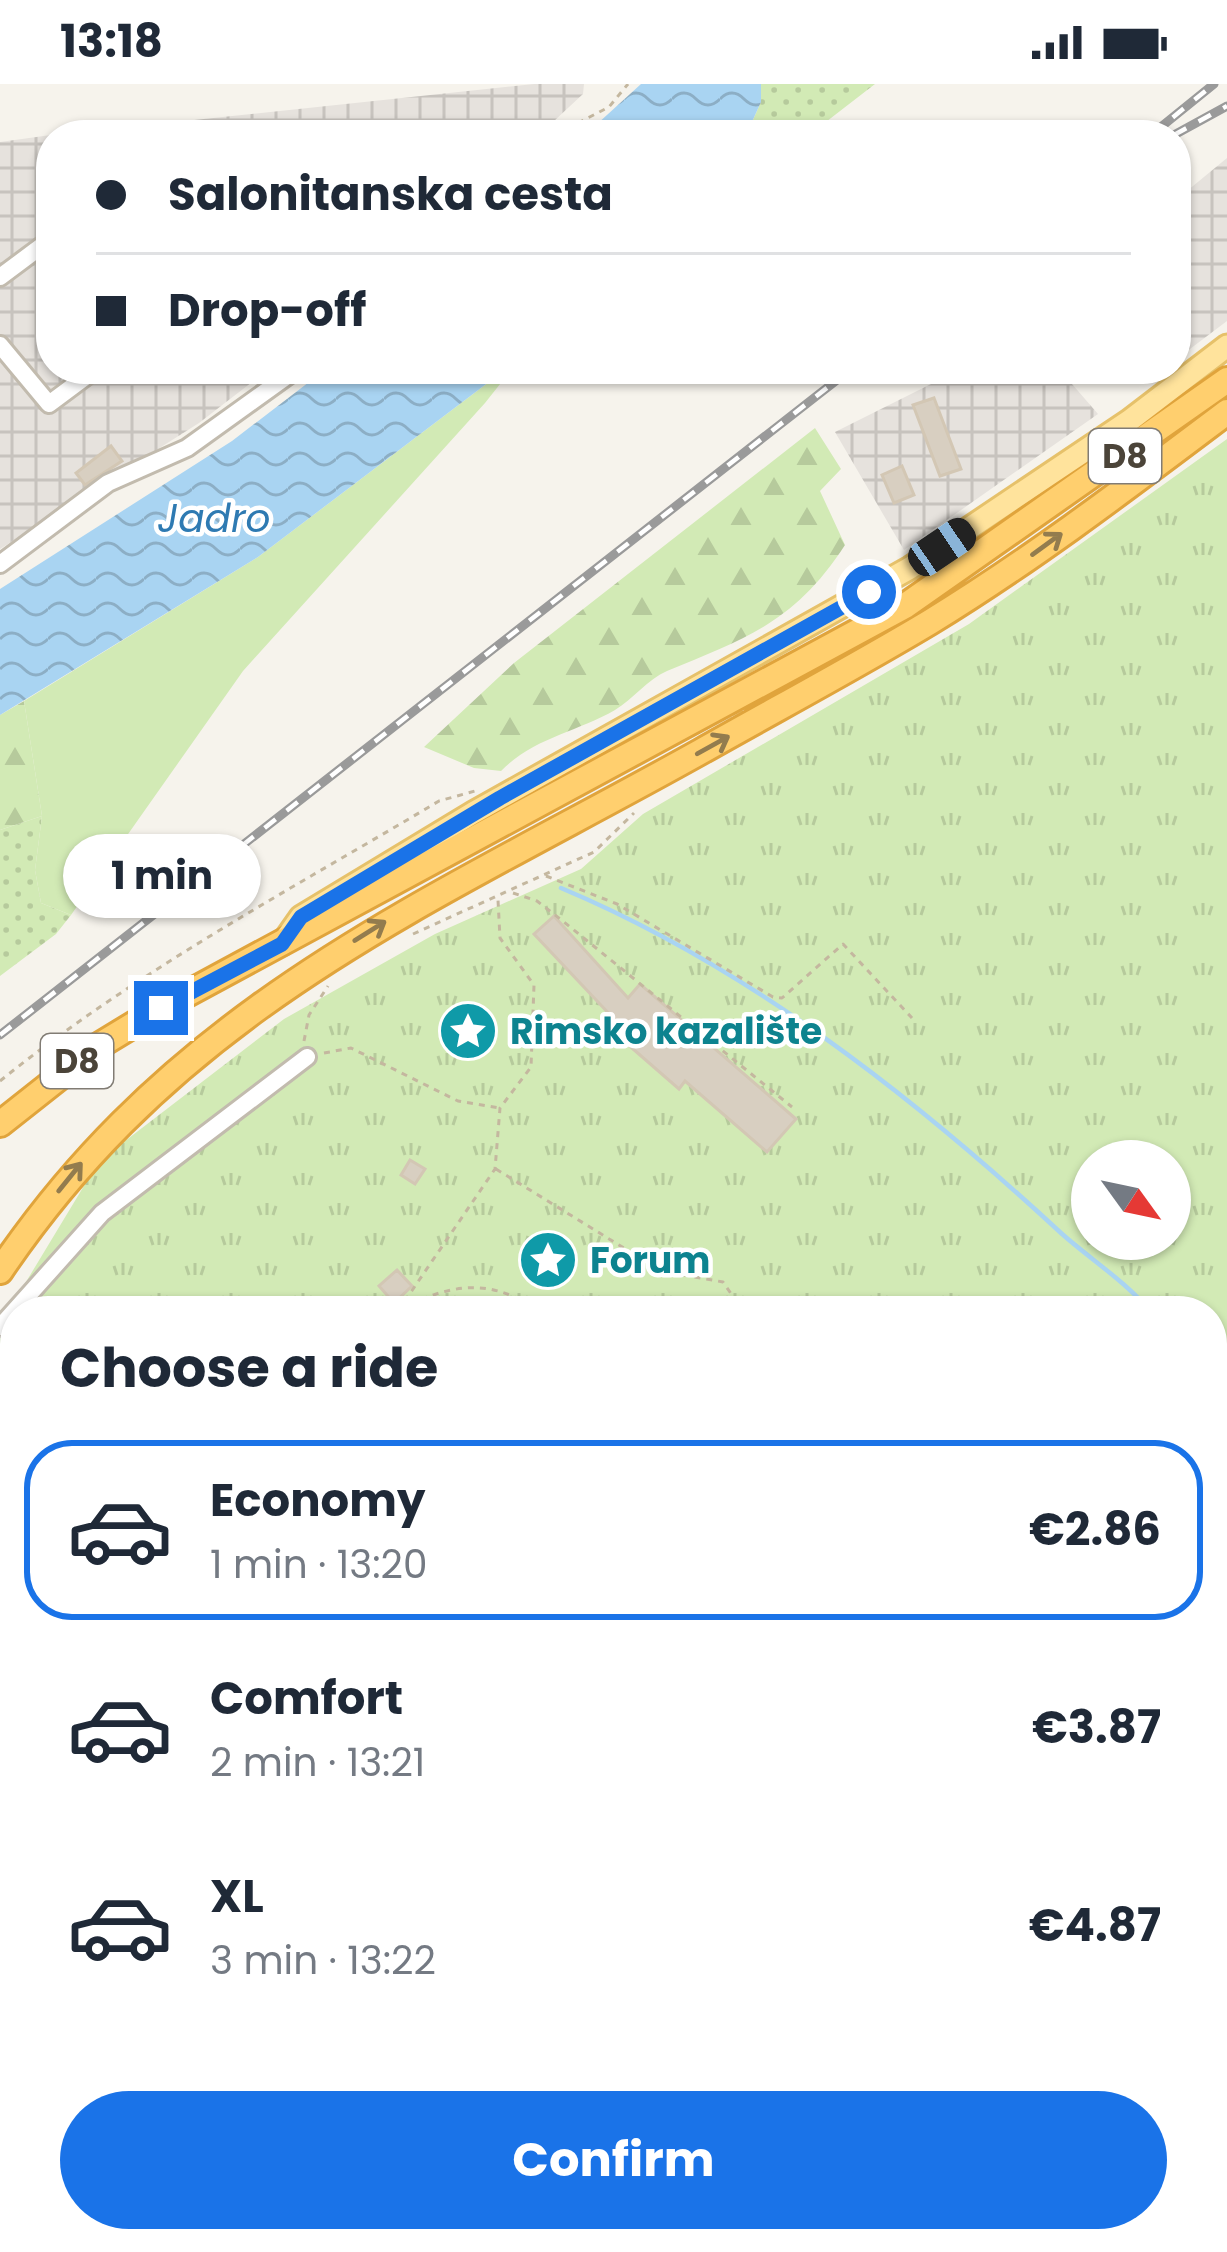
<!DOCTYPE html>
<html lang="en">
<head>
<meta charset="utf-8">
<style>
  body { margin:0; font-family:Poppins,sans-serif; background:#f6f6f7; color:#1f2937; height:100vh; display:flex; flex-direction:column; font-size:45px; white-space:nowrap }
  * { box-sizing:border-box; margin:0 }
  p { font-size:39px; color:#747a83 }
  .icon { flex:none; width:66px; height:66px; fill:none; stroke:currentColor; stroke-width:2; stroke-linecap:round; stroke-linejoin:round }
  .map { position:relative; flex:1; overflow:hidden }
  .sheet { position:absolute; left:0px; top:1212px; width:1227px; height:957px; display:flex; flex-direction:column; background:#fff; border-radius:48px 48px 0 0; box-shadow:0 3px 9px #0004 }
  .sheet>* { flex:none }
  .guide { position:absolute; left:36px; top:36px; width:1155px; height:264px; border-radius:48px; box-shadow:0 3px 9px #0004; display:grid; align-content:center; height:264px; padding:0 60px; background:#fff }
  .needle { width:78px; rotate:123deg }
  .tools { position:absolute; left:1071px; top:1056px; display:grid; gap:24px }
  .tools a { display:grid; place-items:center; width:120px; height:120px; border-radius:50%; background:#fff; box-shadow:0 3px 9px #0004; font-size:60px }
  .end { position:absolute; width:54px; height:54px; margin:-27px; border:15px solid #1a73e8; background:#fff; box-shadow:0 0 0 6px #fff }
  .from { border-radius:50% }
  .bubble { position:absolute; height:84px; border-radius:42px; background:#fff; box-shadow:0 3px 9px #0004; font-size:39px; font-weight:700; line-height:84px; text-align:center }
  .car { position:absolute; width:36px; height:72px; margin:-36px -18px; border-radius:15px; box-shadow:0 0 9px 3px #0007; background:linear-gradient(#222 24%,#8ab4d8 0 40%,#222 0 76%,#8ab4d8 0 86%,#222 0) }
  .guide b { display:flex; align-items:center; gap:42px; height:114px; font-size:45px }
  .guide b+b { border-top:3px solid #e0e1e3 }
  .guide i { width:30px; height:30px; background:#1f2937 }
  ul { padding:0; list-style:none }
  li { display:flex; align-items:center; gap:36px; height:180px; margin:0 24px 18px; padding:0 36px; border:6px solid transparent; border-radius:48px }
  li div { flex:1 }
  li b { display:block; font-size:45px }
  li em { font-style:normal; font-weight:700 }
  li.on { border-color:#1a73e8 }
  li>.icon { width:108px; height:108px; stroke-width:1.5 }
  h2 { padding:0 60px; font-size:54px; line-height:144px }
  .cta { display:flex; gap:24px; margin-top:auto; padding:24px 60px }
  .cta a { flex:1; height:138px; border-radius:72px; background:#1a73e8; color:#fff; font-size:48px; font-weight:700; line-height:138px; text-align:center }
  .status { display:flex; justify-content:space-between; align-items:center; height:84px; padding:0 60px; background:#fff; direction:ltr }
  .status svg { height:33px; fill:currentColor }
  .map>svg:first-child { display:block }
  .industrial { fill:url(#industrial-grid) }
  .grass { fill:url(#grass-dots) }
  .forest { fill:url(#forest-firs) }
  .park { fill:url(#park-tufts); fill-rule:evenodd }
  .garden { fill:#d2eab5 }
  .water { fill:url(#water-waves) }
  .lines { fill:none; stroke-linecap:round; stroke-linejoin:round }
  .stream { stroke:#a9d4f2; stroke-width:4.5 }
  .building { fill:#d8cfc1; stroke:#d3c7b4; stroke-width:3 }
  .minor-casing { stroke:#c2bbae; stroke-width:22 }
  .major-casing { stroke:#e6c16a; stroke-width:27 }
  .highway-casing { stroke:#e0a43c; stroke-width:30 }
  .path { stroke:#c4b79f; stroke-width:3; stroke-dasharray:6 6; stroke-linecap:butt }
  .minor { stroke:#fff; stroke-width:16 }
  .major { stroke:#ffe39c; stroke-width:21 }
  .highway { stroke:#ffcf6e; stroke-width:24 }
  .rail-casing { stroke:#9a9a9a; stroke-width:9 }
  .rail { stroke:#fff; stroke-width:4.5; stroke-dasharray:14; stroke-linecap:butt }
  .oneway { stroke:#937c4e }
  .route { stroke:#1a73e8; stroke-width:15 }
  .labels { text-anchor:middle; stroke-width:9; stroke-linejoin:round; paint-order:stroke }
  .shield { fill:#fff; stroke:#817c74; stroke-width:3 }
  .shield-label { font-size:33px; font-weight:bold; fill:#4b4439 }
  .culture-label { font-size:36px; font-weight:bold; fill:#0d838f; stroke:#fff; text-anchor:start }
  .water-label { font-size:39px; font-style:italic; fill:#2e7ab2; stroke:#fff }
</style>
</head>
<body>
<div class="status"><b>13:18</b><svg viewBox="0 0 49 12"><path d="M0 12V9h3v3zM5 12V6h3v6zM10 12V3h3v9zM15 12V0h3v12zM26 1h20v11H26zM47 4h2v5h-2z"/></svg></div>
<div class="map">
<svg width="1227" height="2168" viewBox="0 0 1227 2168">
  <defs>
    <pattern id="industrial-grid" width="8" height="8" patternUnits="userSpaceOnUse" patternTransform="scale(3)"><rect width="8" height="8" fill="#e6e2dd"/><path d="M0 4h8M4 0v8" fill="none" stroke="#c7c3be"/></pattern>
    <pattern id="grass-dots" width="8" height="8" patternUnits="userSpaceOnUse" patternTransform="scale(3)"><rect width="8" height="8" fill="#d2eab5"/><path d="M2 2h.1M6 6h.1" fill="none" stroke="#b6ca9c" stroke-width="1.8" stroke-linecap="round"/></pattern>
    <pattern id="forest-firs" width="22" height="20" patternUnits="userSpaceOnUse" patternTransform="scale(3)"><rect width="22" height="20" fill="#d2eab5"/><path d="M5 1l3.5 6h-7zM16 11l3.5 6h-7z" fill="#b6ca9c"/></pattern>
    <pattern id="park-tufts" width="24" height="20" patternUnits="userSpaceOnUse" patternTransform="scale(3)"><rect width="24" height="20" fill="#d2eab5"/><path d="M3 7l-1-3M5 7V3M7 7l1-3M15 17l-1-3M17 17v-4M19 17l1-3" fill="none" stroke="#b6ca9c"/></pattern>
    <pattern id="water-waves" width="16" height="10" patternUnits="userSpaceOnUse" patternTransform="scale(3)"><rect width="16" height="10" fill="#a9d4f2"/><path d="M0 5q4-4 8 0t8 0" fill="none" stroke="#8caec5"/></pattern>
  </defs>
  <rect width="100%" height="100%" fill="#f6f3ec"/>
  <!-- industrial -->
  <path class="industrial" d="M534,0H584L583,10L539,51H52Z
    M51,51V285H269L199,339L0,465V58Z
    M1227,74V237L1182,271L1176,265V116Z
    M961,285H1059L1098,330L904,466L835,348Z"/>
  <!-- grass -->
  <path class="grass" d="M761,0H875L809,51H746L761,18Z
    M42,732L35,786L41,819L71,831L56,850L0,892V746Z"/>
  <!-- forest -->
  <path class="forest" d="M815,344L841,385L820,407L845,461C795,538 747,554 667,587C648,595 633,615 615,626C577,648 533,654 501,687L474,684L424,663L514,579Z
    M24,617L42,732L0,746V631Z"/>
  <!-- park -->
  <path class="park" d="M1227,355V2168H0V1241L99,1077L284,935L435,850L581,785L643,730L969,540ZM1092,1077H1170V1155H1092ZM15,1227H1212V2154H15Z"/>
  <!-- garden -->
  <path class="garden" d="M506,285H512L485,319L243,587L71,831L41,819L35,786L42,732L24,617L258,473Z"/>
  <!-- water -->
  <path class="water" d="M641,0H761V18L746,51H585Z
    M326,285H506L258,473L0,631V505L232,357Z"/>
  <g class="lines">
    <!-- stream -->
    <path class="stream" d="M561,804C747,882 913,1012 1061,1149C1090,1175 1125,1197 1150,1227
      M1212,1276L1227,1281"/>
  </g>
  <!-- building -->
  <path class="building" d="M934,314L961,385L940,392L913,321Z
    M111,362L122,377L85,401L76,389Z
    M902,382L914,411L894,419L882,391Z
    M554,832L628,914L640,900L796,1035L767,1068L685,997L679,1005L625,958L630,952L534,850Z
    M410,1076L425,1085L415,1100L401,1091Z
    M397,1186L412,1202L394,1219L379,1202Z"/>
  <g class="lines">
    <defs>
      <path id="minor" d="M561,51L562,50
        M0,193L51,155
        M0,261L49,320L96,285
        M0,480L108,399L187,364L297,285
        M0,1243L102,1129L307,973
        M0,1885L15,1888"/>
      <path id="major" d="M282,860L301,833L473,729L910,484L1129,337L1227,262"/>
      <path id="highway" d="M0,1040L100,961L161,924L905,522L1227,296
        M0,1187C181,919 430,819 700,668C776,625 855,583 930,538C1033,475 1130,401 1227,328"/>
    </defs>
    <!-- minor casing -->
    <use href="#minor" class="minor-casing"/>
    <!-- major casing -->
    <use href="#major" class="major-casing"/>
    <!-- highway casing -->
    <use href="#highway" class="highway-casing"/>
    <!-- path -->
    <path class="path" d="M578,39L609,23L628,0
      M546,792L617,820L773,913L782,914L843,860L912,934
      M513,809L537,817L564,838L792,1023
      M413,850L594,768L634,729
      M304,957L309,931L328,902
      M324,969L351,964L458,1017L500,1024
      M0,997C135,888 290,806 439,717L475,707
      M496,1085L661,1187L723,1198L743,1227
      M400,1226C436,1206 477,1194 516,1214
      M398,1227L495,1085L500,1024L531,983L534,901L500,854L498,816
      M1212,1304L1227,1281
      M0,1328L15,1337
      M1212,1874L1227,1885
      M1212,1953L1227,1957
      M1213,2077L1227,2046
      M449,2154L465,2168
      M346,2168L353,2154"/>
    <!-- minor -->
    <use href="#minor" class="minor"/>
    <!-- major -->
    <use href="#major" class="major"/>
    <!-- highway -->
    <use href="#highway" class="highway"/>
    <defs>
      <path id="rail" d="M1151,51L1214,0
        M1174,51L1227,22
        M0,951L851,285"/>
    </defs>
    <!-- rail casing -->
    <use href="#rail" class="rail-casing"/>
    <!-- rail -->
    <use href="#rail" class="rail"/>
  </g>
  <!-- one-way arrows -->
  <defs><path id="oneway-shaft" d="M-6 0H5M1.5-3L5.5 0L1.5 3" fill="none" stroke-width="1.6" stroke-linecap="round" stroke-linejoin="round" transform="scale(3)"/></defs>
  <g class="oneway">
    <use href="#oneway-shaft" transform="translate(1047 460) rotate(-36)"/>
    <use href="#oneway-shaft" transform="translate(713 661) rotate(-29)"/>
    <use href="#oneway-shaft" transform="translate(370 847) rotate(-32)"/>
    <use href="#oneway-shaft" transform="translate(70 1093) rotate(-51)"/>
  </g>
  <g class="lines">
    <!-- route -->
    <path class="route" d="M161,924L282,860L301,833L500,714L869,508"/>
  </g>
  <!-- icons -->
  <defs>
    <symbol id="sight-disc" viewBox="-11 -11 22 22"><circle r="9.5" fill="#0f9aa8" stroke="#fff"/><path d="M0-6L1.8-2.2L6-1.7L2.9 1.2L3.7 5.4L0 3.3L-3.7 5.4L-2.9 1.2L-6-1.7L-1.8-2.2Z" fill="#fff"/></symbol>
  </defs>
  <g fill-rule="evenodd">
    <use href="#sight-disc" x="435" y="914" width="66" height="66"/>
    <use href="#sight-disc" x="515" y="1143" width="66" height="66"/>
  </g>
  <g class="labels">
    <!-- shield labels -->
    <g class="shield">
      <rect x="1089" y="345" width="72" height="54" rx="9"/>
      <rect x="41" y="950" width="72" height="54" rx="9"/>
    </g>
    <g class="shield-label">
      <text x="1125" y="384">D8</text>
      <text x="77" y="989">D8</text>
    </g>
    <!-- culture labels -->
    <g class="culture-label">
      <text x="510" y="960">Rimsko kazalište</text>
      <text x="590" y="1189">Forum</text>
    </g>
    <!-- water labels -->
    <g class="water-label">
      <text x="214" y="448">Jadro</text>
    </g>
  </g>
</svg>
<div class="tools">
<a><svg class="needle" viewBox="-14 -14 28 28"><path d="M0-13l5 13h-10z" fill="#e53935"/><path d="M0 13l5-13h-10z" fill="#747a83"/></svg></a>
</div>
<i class="end from" style="left:869px;top:508px"></i>
<i class="end" style="left:161px;top:924px"></i>
<div class="bubble" style="left:63px;top:750px;width:198px">1 min</div>
<i class="car" style="left:942px;top:463px;rotate:56deg"></i>
<div class="guide">
<b><i class="from"></i>Salonitanska cesta</b>
<b><i></i>Drop-off</b>
</div>
<section class="sheet">
<h2>Choose a ride</h2>
<ul>
<li class="on"><svg class="icon" aria-label="car" viewBox="0 0 24 24"><path d="M5 17H2v-5l4-1 3-4h7l3 4 3 1v5h-3M9 17h6M6 11h13"/><circle cx="7" cy="17" r="2"/><circle cx="17" cy="17" r="2"/></svg><div><b>Economy</b><p>1 min · 13:20</p></div><em>€2.86</em></li>
<li><svg class="icon" aria-label="car" viewBox="0 0 24 24"><path d="M5 17H2v-5l4-1 3-4h7l3 4 3 1v5h-3M9 17h6M6 11h13"/><circle cx="7" cy="17" r="2"/><circle cx="17" cy="17" r="2"/></svg><div><b>Comfort</b><p>2 min · 13:21</p></div><em>€3.87</em></li>
<li><svg class="icon" aria-label="car" viewBox="0 0 24 24"><path d="M5 17H2v-5l4-1 3-4h7l3 4 3 1v5h-3M9 17h6M6 11h13"/><circle cx="7" cy="17" r="2"/><circle cx="17" cy="17" r="2"/></svg><div><b>XL</b><p>3 min · 13:22</p></div><em>€4.87</em></li>
</ul>
<div class="cta"><a>Confirm</a></div>
</section>
</div>
</body>
</html>
